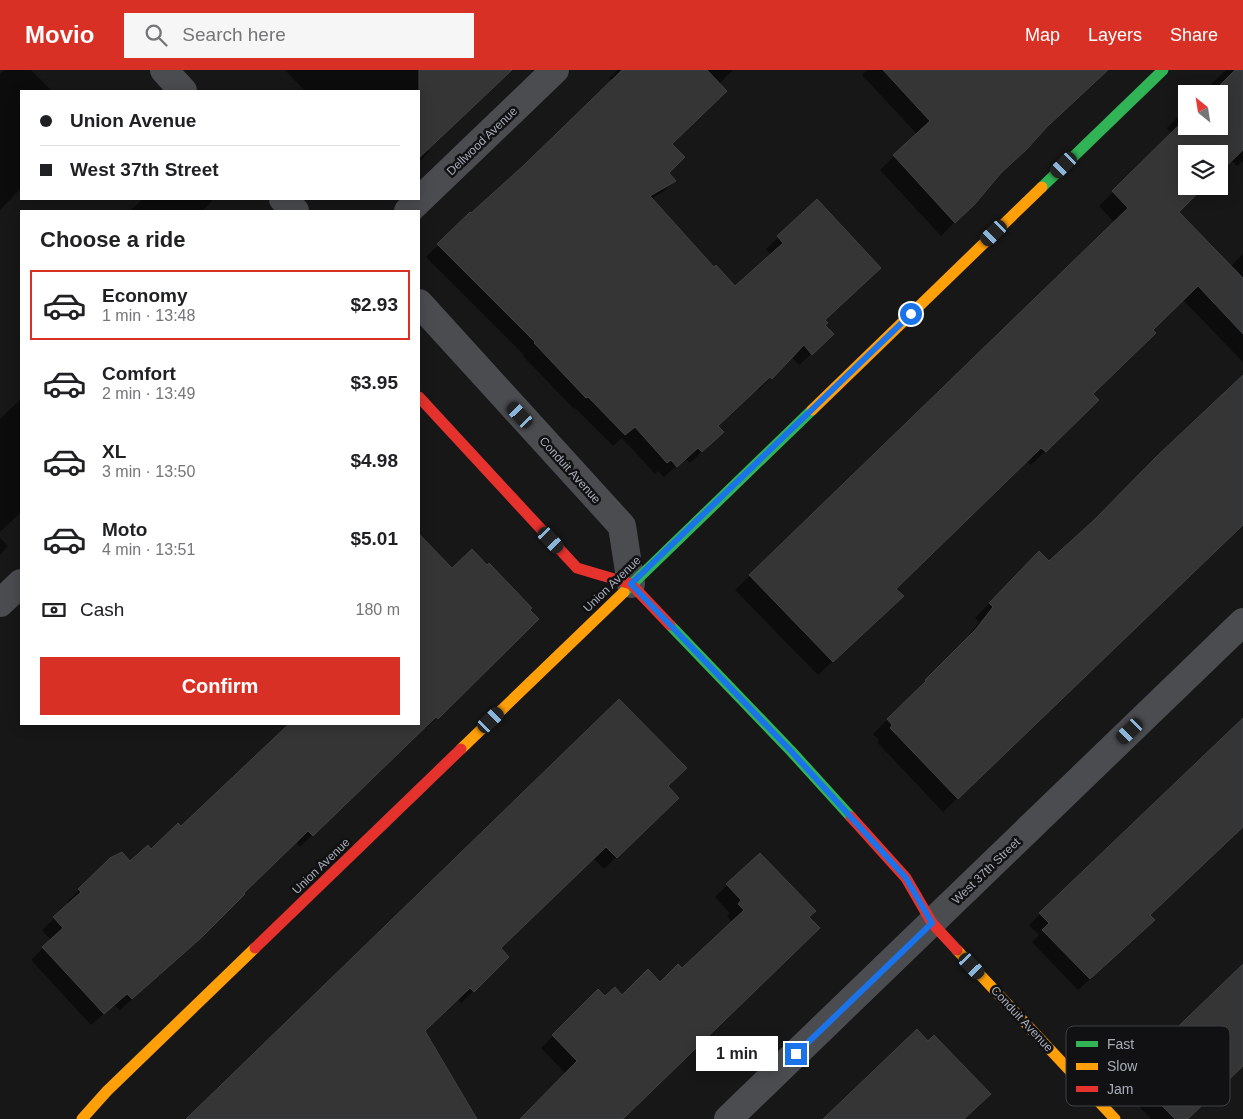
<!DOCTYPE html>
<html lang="en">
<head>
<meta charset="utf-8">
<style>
  body { margin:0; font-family:Helvetica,sans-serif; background:#f6f6f6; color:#202124; height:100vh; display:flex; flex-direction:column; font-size:19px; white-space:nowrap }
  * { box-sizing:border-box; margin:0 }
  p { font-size:16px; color:#757577 }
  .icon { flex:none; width:28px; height:28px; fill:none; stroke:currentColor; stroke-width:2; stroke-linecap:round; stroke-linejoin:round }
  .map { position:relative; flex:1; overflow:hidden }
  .panel { position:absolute; left:20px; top:140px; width:400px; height:515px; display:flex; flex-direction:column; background:#fff; border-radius:0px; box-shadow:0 2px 12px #0003 }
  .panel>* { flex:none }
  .banner { position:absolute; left:20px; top:20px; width:400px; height:110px; border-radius:0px; box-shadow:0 2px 12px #0003; display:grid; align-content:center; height:110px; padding:0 20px; background:#fff }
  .needle { width:32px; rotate:330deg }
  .controls { position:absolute; left:1178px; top:15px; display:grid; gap:10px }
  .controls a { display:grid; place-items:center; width:50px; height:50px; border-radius:0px; background:#fff; box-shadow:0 2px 12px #0003; font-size:25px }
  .end { position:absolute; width:22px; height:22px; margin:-11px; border:6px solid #1a73e8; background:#fff; box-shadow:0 0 0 2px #fff }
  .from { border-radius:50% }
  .bubble { position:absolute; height:35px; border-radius:0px; background:#fff; box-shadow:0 2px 12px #0003; font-size:16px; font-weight:600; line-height:35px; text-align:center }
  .car { position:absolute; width:15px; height:30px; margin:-15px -8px; border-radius:6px; box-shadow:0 0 4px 1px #0007; background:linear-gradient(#222 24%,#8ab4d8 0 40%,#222 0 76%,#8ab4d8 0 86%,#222 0) }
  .banner b { display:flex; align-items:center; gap:18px; height:48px; font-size:19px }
  .banner b+b { border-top:1px solid #e0e0e0 }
  .banner i { width:12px; height:12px; background:#202124 }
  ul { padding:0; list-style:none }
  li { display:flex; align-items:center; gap:15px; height:70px; margin:0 10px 8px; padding:0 10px; border:2px solid transparent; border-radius:0px }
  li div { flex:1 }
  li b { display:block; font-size:19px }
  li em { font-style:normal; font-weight:600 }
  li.selected { border-color:#d93025 }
  li>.icon { width:45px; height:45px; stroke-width:1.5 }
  h2 { padding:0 20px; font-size:22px; line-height:60px }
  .pay { display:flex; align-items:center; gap:12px; height:55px; padding:0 20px; font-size:19px }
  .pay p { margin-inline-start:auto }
  .action { display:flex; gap:10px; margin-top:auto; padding:10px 20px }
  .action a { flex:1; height:58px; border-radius:0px; background:#d93025; color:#fff; font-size:20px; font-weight:600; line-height:58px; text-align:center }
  header { display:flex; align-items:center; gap:30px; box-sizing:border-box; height:70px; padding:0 25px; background:#d93025; color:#fff }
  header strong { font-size:24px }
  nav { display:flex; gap:28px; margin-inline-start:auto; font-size:18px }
  .search { width:350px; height:45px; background:#f6f6f6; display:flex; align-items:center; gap:12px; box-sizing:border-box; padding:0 18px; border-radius:0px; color:#757577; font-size:19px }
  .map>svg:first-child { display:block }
  .shadow { fill:#0007 }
  .building { fill:#353536; stroke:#3f4043 }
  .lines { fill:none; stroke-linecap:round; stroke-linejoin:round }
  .street { stroke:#4b4c50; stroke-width:28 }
  .fast { stroke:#30b455; stroke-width:11 }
  .slow { stroke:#ff9f0a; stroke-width:11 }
  .jam { stroke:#e5322d; stroke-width:11 }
  .route { stroke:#1a73e8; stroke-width:6 }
  .labels { text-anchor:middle; stroke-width:5; stroke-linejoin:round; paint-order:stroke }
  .street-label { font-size:12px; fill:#a8adb8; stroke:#111113 }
  .key { fill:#111113; stroke:#3e4045; stroke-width:1 }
  .key-label { font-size:14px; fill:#a8adb8 }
</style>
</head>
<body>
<header>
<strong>Movio</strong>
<div class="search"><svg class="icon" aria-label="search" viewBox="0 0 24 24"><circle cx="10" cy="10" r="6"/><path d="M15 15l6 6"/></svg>Search here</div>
<nav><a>Map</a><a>Layers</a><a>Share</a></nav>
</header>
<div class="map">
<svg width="1243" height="1049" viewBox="0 0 1243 1049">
  <rect width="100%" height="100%" fill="#171717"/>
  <!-- shadow -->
  <path class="shadow" d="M4,0H31L52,21H21V118L0,140V4Z
    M285,0H513L427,79L429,82L419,92V21H305Z
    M617,0H733L719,14L671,74L667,103L674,111L663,122L651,129L714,199L735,217L771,185L766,179L817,131L824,251L820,276L799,295L791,286L759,320L758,318L717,357L710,374L690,393L685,388L664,407L658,401L655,404L622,368L613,376L575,338L574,339L523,286L524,285L426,187L470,144L471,145L524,97L612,11L609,8Z
    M867,0H1107L998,105L960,147L941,166L880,100L917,64L862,5Z
    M1226,0H1243V91L1237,96L1231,90L1219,102V84H1186V116L1178,142L1230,197L1243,184V292L1183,230L1151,260L1091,324L1083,345L1031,395L1026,391L895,519L888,540L818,605L735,520L1115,153L1099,136L1172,64L1167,58L1186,38V56H1219V24H1201Z
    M143,129H214L202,141H130Z
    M1243,307V453L943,742L877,672L879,670L873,664L961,576L979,552L975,548L1039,483L1049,493L1092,454Z
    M21,329V442L0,462V349Z
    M419,465L452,500L528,540L537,549L425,659L423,658L300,777L295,771L187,880L120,940L114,935L91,955L31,890L51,870L42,860L69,834L67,832L111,789L130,792L151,781L181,758L289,654H419Z
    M0,468L8,476L0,485Z
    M1243,649V756L1149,845L1142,861L1078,920L1032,872L1039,865L1029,855Z
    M666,716L677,728L604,799L593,788L499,878L496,899L461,933L458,929L424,962L475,1049H188Z
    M760,784L814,841L621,1049H521L566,1004L541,978L598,921L604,928L622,927L660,913L682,900L732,852L727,846L730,843L715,827Z
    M1243,896V995L1187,1049H1151L1119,1015Z"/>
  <!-- building -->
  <path class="building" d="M419,0H512L419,88Z
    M622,0H707L727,21L672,74L685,87L669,103L676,111L650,126L714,197L716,195L735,216L783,173L777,166L817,129L881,198L825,250L828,253L825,255L834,264L812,285L804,275L772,309L770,307L718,356L724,362L702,382L698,378L677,397L671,390L667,393L635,357L625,365L588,327L586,328L534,273L535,272L437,174L470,142L471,143L523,96Z
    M883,0H1108L1048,56L1026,80L1001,103L975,134L955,153L893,85L930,51Z
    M1235,0H1243V80L1219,103V84H1186V116H1205L1179,142L1243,208V264L1198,216L1153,260L1156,263L1093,324L1099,330L1046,382L1041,378L896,519L904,526L833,592L749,505L1128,138L1112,121L1186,48V56H1219V24H1211Z
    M1243,305V455L958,729L890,658L892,655L887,649L926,611L925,610L975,560L993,537L989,533L1039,481L1049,491L1050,490L1093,451L1157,386Z
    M419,464L452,498L472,479L487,495L489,493L532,538L530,540L539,549L438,649L436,647L313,766L308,761L244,823L245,824L201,868L132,929L127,924L104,944L42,877L63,858L53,847L81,822L78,819L110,788L122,782L130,791L148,775L151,779L178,753L181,756L289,654H419Z
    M619,629L687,698L668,716L679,728L617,788L606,777L501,878L509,887L474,922L470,918L425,961L477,1049H186Z
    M1243,648V757L1150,845L1155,850L1090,909L1042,860L1049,853L1039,843Z
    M760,783L816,841L809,847L820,858L623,1049H520L577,991L552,965L598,919L605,926L615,917L622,925L648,899L660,912L678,894L682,898L744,840L738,834L741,830L726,814Z
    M1243,894V996L1188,1049H1175L1130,1003Z
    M917,959L928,971L934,965L991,1024L964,1049H823Z"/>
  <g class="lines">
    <!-- street -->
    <path class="street" d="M164,0L183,21
      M283,129L295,141
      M408,141L555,0
      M419,233L622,456L631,514
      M0,533L21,513
      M728,1049L1243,552"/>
    <!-- fast -->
    <path class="fast" d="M1042,117L1163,0
      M624,522L812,340
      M670,555L791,681L851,747"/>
    <!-- slow -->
    <path class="slow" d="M812,340L1042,117
      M461,679L624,522
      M957,880L1115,1049
      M82,1049L107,1021L255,878"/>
    <!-- jam -->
    <path class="jam" d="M419,327L577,498L631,514L670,555
      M851,747L906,808L932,853L957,880
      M255,878L461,679"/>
  </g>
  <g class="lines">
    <!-- route -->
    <path class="route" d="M796,984L932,853L906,808L791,681L631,514L911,244"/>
  </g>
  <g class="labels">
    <!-- street labels -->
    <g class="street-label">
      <text transform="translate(482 71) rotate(-44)" y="4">Dellwood Avenue</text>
      <text transform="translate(570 400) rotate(48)" y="4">Conduit Avenue</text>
      <text transform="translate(612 514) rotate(-44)" y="4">Union Avenue</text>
      <text transform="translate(321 796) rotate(-44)" y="4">Union Avenue</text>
      <text transform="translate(986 801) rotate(-44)" y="4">West 37th Street</text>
      <text transform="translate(1022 949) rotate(47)" y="4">Conduit Avenue</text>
    </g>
  </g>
  <!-- legend -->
  <rect x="1066" y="956" width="164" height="80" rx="8" class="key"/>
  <rect x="1076" y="971" width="22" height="6" fill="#30b455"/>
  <rect x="1076" y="993" width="22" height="7" fill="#ff9f0a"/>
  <rect x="1076" y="1016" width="22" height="6" fill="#e5322d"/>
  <g class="key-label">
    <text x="1107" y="979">Fast</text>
    <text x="1107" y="1001">Slow</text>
    <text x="1107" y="1024">Jam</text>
  </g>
</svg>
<div class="controls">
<a><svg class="needle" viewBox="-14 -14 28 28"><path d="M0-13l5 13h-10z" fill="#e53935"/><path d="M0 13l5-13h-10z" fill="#757577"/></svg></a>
<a><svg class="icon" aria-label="layers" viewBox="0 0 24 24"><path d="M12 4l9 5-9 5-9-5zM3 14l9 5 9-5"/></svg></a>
</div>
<i class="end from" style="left:911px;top:244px"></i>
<i class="end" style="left:796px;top:984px"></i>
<div class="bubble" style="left:696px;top:966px;width:82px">1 min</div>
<i class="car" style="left:1064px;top:95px;rotate:226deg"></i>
<i class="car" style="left:994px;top:163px;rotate:226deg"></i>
<i class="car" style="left:520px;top:345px;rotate:317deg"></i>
<i class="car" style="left:551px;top:470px;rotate:137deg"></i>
<i class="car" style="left:491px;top:650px;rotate:46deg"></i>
<i class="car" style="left:1130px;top:661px;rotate:226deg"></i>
<i class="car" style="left:972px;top:896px;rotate:137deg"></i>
<div class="banner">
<b><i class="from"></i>Union Avenue</b>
<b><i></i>West 37th Street</b>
</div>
<section class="panel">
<h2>Choose a ride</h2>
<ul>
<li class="selected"><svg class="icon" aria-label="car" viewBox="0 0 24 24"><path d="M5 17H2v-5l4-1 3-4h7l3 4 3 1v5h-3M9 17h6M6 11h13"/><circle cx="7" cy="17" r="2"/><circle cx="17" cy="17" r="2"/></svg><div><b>Economy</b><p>1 min · 13:48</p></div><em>$2.93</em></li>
<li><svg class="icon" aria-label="car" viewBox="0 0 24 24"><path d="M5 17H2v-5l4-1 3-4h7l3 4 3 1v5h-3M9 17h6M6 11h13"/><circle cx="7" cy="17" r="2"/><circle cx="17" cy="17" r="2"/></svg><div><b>Comfort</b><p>2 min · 13:49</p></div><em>$3.95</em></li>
<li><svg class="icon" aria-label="car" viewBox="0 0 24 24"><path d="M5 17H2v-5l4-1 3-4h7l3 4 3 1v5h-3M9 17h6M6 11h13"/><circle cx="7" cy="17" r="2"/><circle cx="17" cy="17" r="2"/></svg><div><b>XL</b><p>3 min · 13:50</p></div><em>$4.98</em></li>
<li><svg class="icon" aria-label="car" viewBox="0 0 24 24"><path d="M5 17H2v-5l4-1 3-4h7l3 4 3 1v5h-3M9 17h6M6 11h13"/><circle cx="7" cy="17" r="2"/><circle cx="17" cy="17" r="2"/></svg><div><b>Moto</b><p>4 min · 13:51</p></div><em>$5.01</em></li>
</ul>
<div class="pay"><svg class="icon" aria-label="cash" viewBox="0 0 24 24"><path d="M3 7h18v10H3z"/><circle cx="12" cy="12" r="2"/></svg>Cash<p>180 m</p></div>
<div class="action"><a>Confirm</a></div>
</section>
</div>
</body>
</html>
